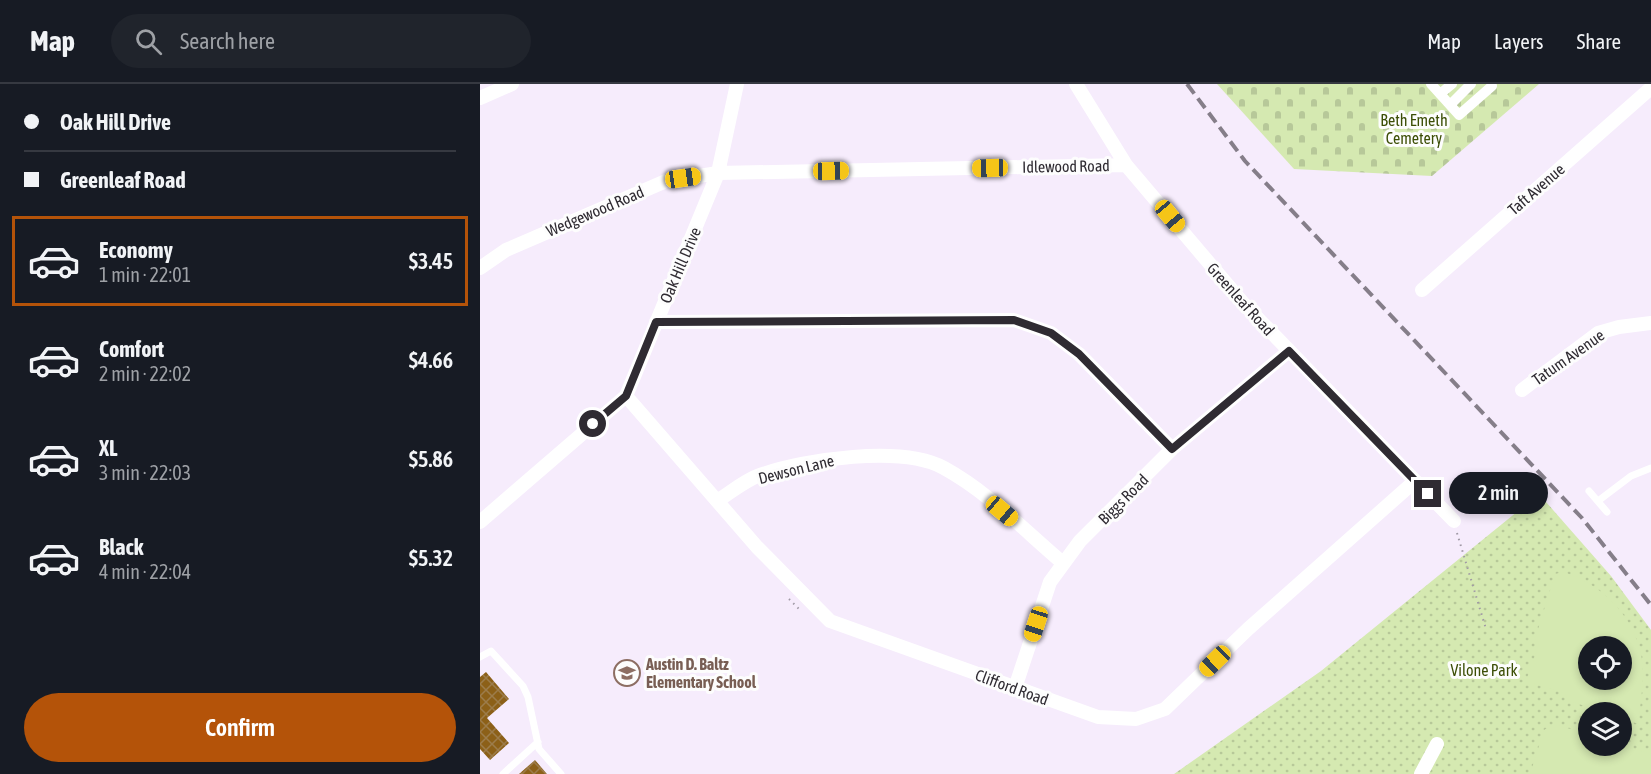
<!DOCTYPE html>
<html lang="en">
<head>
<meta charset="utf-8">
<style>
  body { margin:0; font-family:"Asap Condensed",sans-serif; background:#20242c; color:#f1f3f6; height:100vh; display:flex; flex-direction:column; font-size:22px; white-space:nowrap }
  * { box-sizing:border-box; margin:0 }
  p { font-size:20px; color:#9ea1a6 }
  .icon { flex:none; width:33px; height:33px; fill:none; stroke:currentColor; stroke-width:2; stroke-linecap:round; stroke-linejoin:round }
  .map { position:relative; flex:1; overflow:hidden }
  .sheet { display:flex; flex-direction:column; background:#171b24; width:480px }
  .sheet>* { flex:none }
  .hud { display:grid; align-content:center; height:132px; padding:0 24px; background:#171b24 }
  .tools { position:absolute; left:1098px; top:552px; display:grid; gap:12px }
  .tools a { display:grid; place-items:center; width:54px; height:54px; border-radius:50%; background:#171b24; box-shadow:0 3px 9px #0003; font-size:30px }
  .end { position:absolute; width:27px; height:27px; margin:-14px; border:8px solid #2f2b32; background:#fff; box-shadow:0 0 0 3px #fff }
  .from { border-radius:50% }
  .bubble { position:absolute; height:42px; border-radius:21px; background:#171b24; box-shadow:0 3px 9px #0003; font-size:20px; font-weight:600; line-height:42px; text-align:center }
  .car { position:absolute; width:18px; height:36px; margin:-18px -9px; border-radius:8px; box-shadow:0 0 4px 2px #0007; background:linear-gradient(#f5c518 24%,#345 0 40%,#f5c518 0 76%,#345 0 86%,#f5c518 0) }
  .hud b { display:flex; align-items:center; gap:21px; height:57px; font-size:22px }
  .hud b+b { border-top:2px solid #363941 }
  .hud i { width:15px; height:15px; background:#f1f3f6 }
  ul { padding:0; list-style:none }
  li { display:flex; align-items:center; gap:18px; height:90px; margin:0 12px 9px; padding:0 12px; border:3px solid transparent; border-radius:0px }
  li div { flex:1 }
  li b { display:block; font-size:22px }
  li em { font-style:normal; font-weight:600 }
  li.on { border-color:#b45309 }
  li>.icon { width:54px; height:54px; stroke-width:1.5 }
  .cta { display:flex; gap:12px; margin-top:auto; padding:12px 24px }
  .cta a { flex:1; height:69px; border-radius:36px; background:#b45309; color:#fff; font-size:24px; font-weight:600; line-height:69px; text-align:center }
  header { display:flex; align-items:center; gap:36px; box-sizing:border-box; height:84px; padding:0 30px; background:#171b24; border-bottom:2px solid #363941 }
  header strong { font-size:28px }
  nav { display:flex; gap:33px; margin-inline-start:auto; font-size:21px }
  .search { width:420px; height:54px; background:#20242c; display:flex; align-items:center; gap:15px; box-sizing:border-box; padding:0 21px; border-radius:33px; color:#9ea1a6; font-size:22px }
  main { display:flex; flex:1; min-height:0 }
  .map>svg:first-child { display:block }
  .green { fill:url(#green-dots); fill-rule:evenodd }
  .cemetery { fill:url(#cemetery-stones) }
  .pitch { fill:#d5e9b1; fill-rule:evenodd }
  .building { fill:url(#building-cross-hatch) }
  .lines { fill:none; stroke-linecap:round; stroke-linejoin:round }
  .path { stroke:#a099a5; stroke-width:2; stroke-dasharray:1.5 4.5; stroke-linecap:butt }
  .service { stroke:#fff; stroke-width:7 }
  .pedestrian { stroke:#fff; stroke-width:10 }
  .minor { stroke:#fff; stroke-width:14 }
  .rail { stroke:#857e89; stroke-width:4; stroke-dasharray:12 6; stroke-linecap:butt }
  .route { stroke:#2f2b32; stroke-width:8 }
  .labels { text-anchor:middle; stroke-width:6; stroke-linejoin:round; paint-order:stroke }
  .park-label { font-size:16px; fill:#3c4e06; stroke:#fdfdfd }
  .street-label { font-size:16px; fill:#2f2b32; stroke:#fdfdfd }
  .education-label { font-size:16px; font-weight:bold; fill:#785e54; stroke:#fdfdfd; text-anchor:start }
</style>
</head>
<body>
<header>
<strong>Map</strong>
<div class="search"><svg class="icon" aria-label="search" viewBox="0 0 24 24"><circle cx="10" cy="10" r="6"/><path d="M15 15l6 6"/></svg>Search here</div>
<nav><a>Map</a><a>Layers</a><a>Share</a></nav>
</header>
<main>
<section class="sheet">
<div class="hud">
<b><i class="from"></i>Oak Hill Drive</b>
<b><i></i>Greenleaf Road</b>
</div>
<ul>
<li class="on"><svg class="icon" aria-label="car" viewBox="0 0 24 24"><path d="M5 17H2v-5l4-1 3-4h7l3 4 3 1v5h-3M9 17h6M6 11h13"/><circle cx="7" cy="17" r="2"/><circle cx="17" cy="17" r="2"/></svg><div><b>Economy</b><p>1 min · 22:01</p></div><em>$3.45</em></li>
<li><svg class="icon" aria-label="car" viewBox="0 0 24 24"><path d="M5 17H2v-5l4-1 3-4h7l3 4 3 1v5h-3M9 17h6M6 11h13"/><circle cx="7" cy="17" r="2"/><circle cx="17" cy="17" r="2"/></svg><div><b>Comfort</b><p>2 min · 22:02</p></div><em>$4.66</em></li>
<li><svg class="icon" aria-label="car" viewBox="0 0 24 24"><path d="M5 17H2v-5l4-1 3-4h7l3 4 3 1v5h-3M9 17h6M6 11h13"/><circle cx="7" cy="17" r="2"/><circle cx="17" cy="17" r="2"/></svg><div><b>XL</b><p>3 min · 22:03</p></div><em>$5.86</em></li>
<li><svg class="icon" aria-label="car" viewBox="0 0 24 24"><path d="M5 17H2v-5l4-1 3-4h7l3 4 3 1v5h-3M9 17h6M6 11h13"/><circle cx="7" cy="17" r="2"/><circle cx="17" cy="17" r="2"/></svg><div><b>Black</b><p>4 min · 22:04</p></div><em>$5.32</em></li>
</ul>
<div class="cta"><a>Confirm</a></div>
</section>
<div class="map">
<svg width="1171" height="690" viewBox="0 0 1171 690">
  <defs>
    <pattern id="green-dots" width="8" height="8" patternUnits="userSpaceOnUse" patternTransform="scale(1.5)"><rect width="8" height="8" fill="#d5e9b1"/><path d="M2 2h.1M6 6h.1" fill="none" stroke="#b7c899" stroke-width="1.8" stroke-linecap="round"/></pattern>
    <pattern id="cemetery-stones" width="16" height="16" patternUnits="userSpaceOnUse" patternTransform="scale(1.5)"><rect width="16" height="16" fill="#d5e9b1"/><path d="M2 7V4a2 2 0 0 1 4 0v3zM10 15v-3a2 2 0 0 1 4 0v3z" fill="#b7c899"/></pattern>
    <pattern id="building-cross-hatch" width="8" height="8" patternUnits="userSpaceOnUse" patternTransform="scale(1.5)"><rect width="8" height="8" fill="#8c6018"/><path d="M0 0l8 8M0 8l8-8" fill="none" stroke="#9c7c4b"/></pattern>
  </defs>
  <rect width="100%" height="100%" fill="#f6ecfc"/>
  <!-- green -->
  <path class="green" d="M1059,410L1131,492L1171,546V690H694L841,587ZM1108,562H1142V596H1108ZM1108,628H1142V662H1108Z"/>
  <!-- cemetery -->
  <path class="cemetery" d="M737,0H1059L952,92L814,85Z"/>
  <!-- pitch -->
  <path class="pitch" d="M1083,488C1129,502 1165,544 1163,594C1162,609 1160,625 1158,640L1142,634V628H1124L1089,617L1085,609L1051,599L1047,594L1059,560L1055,555L1075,490ZM1108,562H1142V596H1108Z
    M1073,640L1108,650V662L1142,661L1171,670V690H1050L1064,646Z"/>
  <!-- building -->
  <path class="building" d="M6,588L29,615L7,634L29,659L10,676L0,665V593Z
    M55,676L67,690H39Z"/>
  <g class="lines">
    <!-- path -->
    <path class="path" d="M977,449L1006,545
      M309,515L320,526"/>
    <!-- service -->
    <path class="service" d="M1109,407L1127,428
      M1118,417L1151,392L1171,384
      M0,573L11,567L43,602L48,613L59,665L81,690
      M23,690L58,658"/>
    <!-- pedestrian -->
    <path class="pedestrian" d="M951,0L979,31L1012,2
      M960,10L972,0
      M970,21L991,0"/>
    <!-- minor -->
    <path class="minor" d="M596,0L646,81L763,219L974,437
      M0,14L32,0
      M0,184L26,166L186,97L238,89L646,81
      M942,206L1171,4
      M176,238L534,236L571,249L599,270L692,365
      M1042,306L1118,249L1139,243L1171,239
      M146,312L277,463L350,537L618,633L656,635L685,625L768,545L935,397
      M237,417C250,409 265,396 280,391C325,375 422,361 464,384C508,408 545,447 583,479
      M0,438L146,312L238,89L257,0
      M535,604L570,498L600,457L692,365L809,267
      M941,690L957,660"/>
    <!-- rail -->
    <path class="rail" d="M707,0L765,77L1102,434L1171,521"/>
  </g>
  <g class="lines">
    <!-- route -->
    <path class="route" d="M113,340L146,312L176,238L534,236L571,249L599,270L692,365L809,267L948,410"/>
  </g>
  <!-- icons -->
  <defs>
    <symbol id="school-ring" viewBox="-11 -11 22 22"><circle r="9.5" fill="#fdfdfd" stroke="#8d6e63" stroke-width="1.5"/><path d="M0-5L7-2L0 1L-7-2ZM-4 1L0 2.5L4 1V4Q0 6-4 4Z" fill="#8d6e63"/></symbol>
  </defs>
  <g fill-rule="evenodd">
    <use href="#school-ring" x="132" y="574" width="30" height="30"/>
  </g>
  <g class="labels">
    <!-- park labels -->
    <g class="park-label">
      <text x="934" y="42">Beth Emeth<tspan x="934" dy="18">Cemetery</tspan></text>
      <text x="1004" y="592">Vilone Park</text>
    </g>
    <!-- street labels -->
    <g class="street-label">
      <text transform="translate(586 82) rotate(-1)" y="6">Idlewood Road</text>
      <text transform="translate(1056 105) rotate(-41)" y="6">Taft Avenue</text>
      <text transform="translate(115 127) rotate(-23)" y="6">Wedgewood Road</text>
      <text transform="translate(200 181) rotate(-67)" y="6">Oak Hill Drive</text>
      <text transform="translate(761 215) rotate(48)" y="6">Greenleaf Road</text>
      <text transform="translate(1088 273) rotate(-35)" y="6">Tatum Avenue</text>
      <text transform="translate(316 385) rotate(-14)" y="6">Dewson Lane</text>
      <text transform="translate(643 415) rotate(-45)" y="6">Biggs Road</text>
      <text transform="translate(532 603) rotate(20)" y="6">Clifford Road</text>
    </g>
    <!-- education labels -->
    <g class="education-label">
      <text x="166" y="586">Austin D. Baltz<tspan x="166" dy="18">Elementary School</tspan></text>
    </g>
  </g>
</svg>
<div class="tools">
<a><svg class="icon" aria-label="locate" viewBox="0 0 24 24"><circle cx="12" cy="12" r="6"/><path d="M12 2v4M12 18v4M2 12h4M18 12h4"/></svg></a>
<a><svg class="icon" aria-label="layers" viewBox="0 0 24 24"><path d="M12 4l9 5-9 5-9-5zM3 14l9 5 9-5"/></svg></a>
</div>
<i class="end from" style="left:113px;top:340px"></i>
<i class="end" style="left:948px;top:410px"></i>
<div class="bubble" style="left:969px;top:388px;width:99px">2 min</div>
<i class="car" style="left:510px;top:84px;rotate:269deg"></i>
<i class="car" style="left:351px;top:87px;rotate:89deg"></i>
<i class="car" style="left:203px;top:94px;rotate:82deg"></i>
<i class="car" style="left:690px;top:132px;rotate:140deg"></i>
<i class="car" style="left:522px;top:427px;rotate:130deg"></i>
<i class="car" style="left:556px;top:540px;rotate:198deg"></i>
<i class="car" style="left:735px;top:577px;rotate:226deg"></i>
</div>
</main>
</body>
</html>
